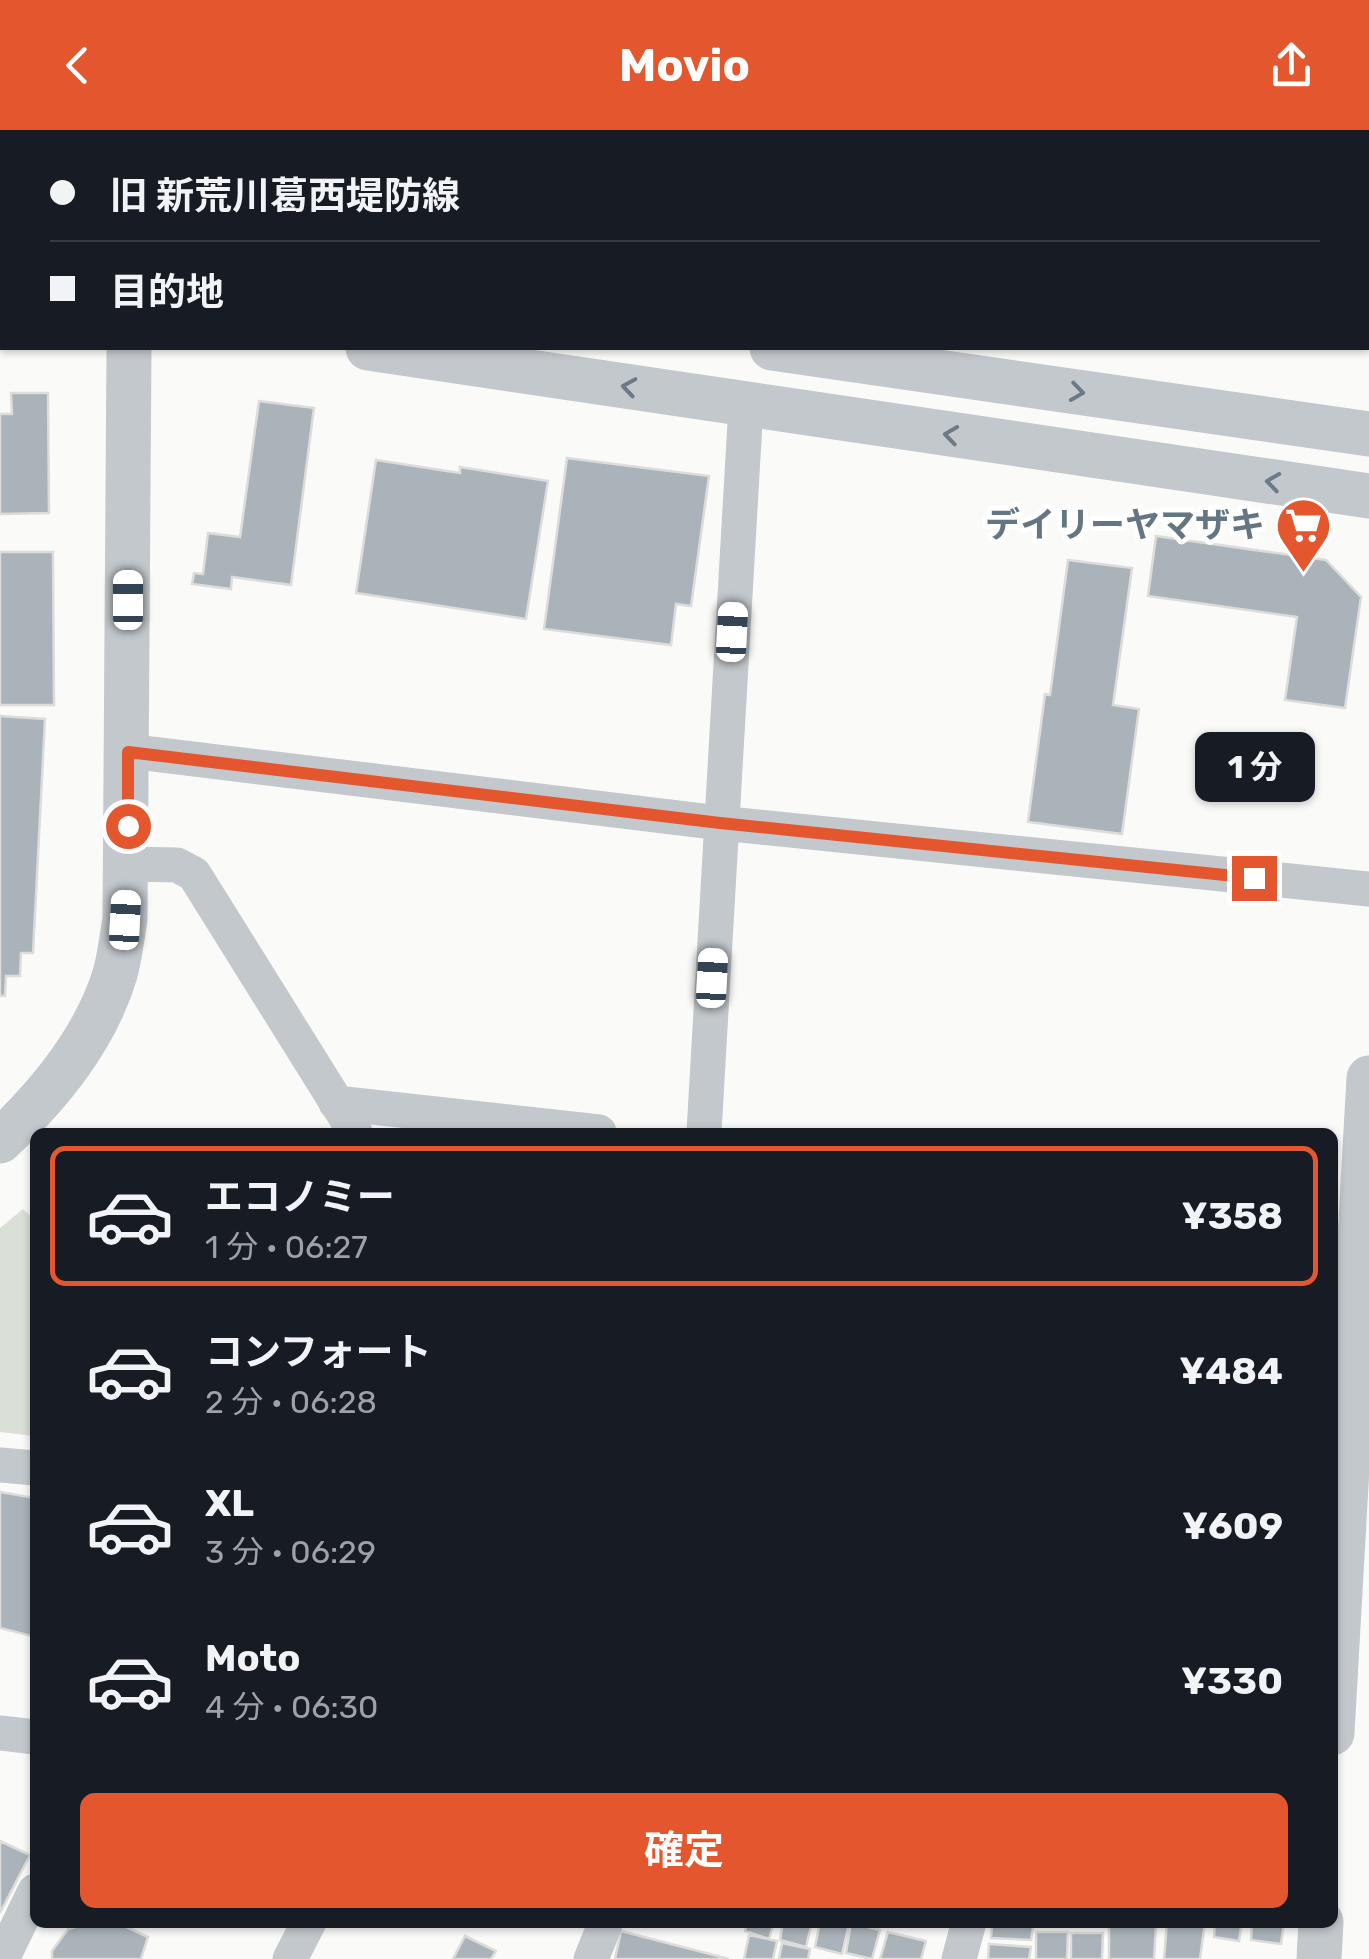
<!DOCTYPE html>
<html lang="ja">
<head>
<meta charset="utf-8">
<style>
  body { margin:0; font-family:Rubik,"Noto Sans JP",sans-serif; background:#242831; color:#f1f3f6; height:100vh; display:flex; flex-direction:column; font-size:38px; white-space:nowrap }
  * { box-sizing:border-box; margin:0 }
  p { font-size:32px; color:#9ea1a6 }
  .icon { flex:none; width:55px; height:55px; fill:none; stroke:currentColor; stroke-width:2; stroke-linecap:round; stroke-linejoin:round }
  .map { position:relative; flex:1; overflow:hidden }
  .side { position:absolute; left:30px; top:998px; width:1308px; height:800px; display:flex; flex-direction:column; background:#171b24; border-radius:15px; box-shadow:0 2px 8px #0004 }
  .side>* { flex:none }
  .banner { position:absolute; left:0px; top:0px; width:1370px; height:220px; box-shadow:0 2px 8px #0004; display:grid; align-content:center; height:220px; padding:0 50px; background:#171b24 }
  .end { position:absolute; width:45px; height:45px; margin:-22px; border:12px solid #e4572e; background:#fff; box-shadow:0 0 0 5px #fff }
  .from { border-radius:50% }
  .bubble { position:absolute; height:70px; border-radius:15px; background:#171b24; box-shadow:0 2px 8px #0004; font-size:32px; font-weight:700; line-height:70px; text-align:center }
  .car { position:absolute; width:30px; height:60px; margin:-30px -15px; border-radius:12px; box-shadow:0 0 8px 2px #0007; background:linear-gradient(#fff 24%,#345 0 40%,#fff 0 76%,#345 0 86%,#fff 0) }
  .banner b { display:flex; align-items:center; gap:35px; height:95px; font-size:38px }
  .banner b+b { border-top:2px solid #363941 }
  .banner i { width:25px; height:25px; background:#f1f3f6 }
  ul { padding:18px 0 0; list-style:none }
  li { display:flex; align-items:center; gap:30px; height:140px; margin:0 20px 15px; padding:0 30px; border:5px solid transparent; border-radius:15px }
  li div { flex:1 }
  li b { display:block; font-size:38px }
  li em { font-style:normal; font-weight:700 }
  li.selected { border-color:#e4572e }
  li>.icon { width:90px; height:90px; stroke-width:1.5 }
  .action { display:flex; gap:20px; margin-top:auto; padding:20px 50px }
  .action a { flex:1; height:115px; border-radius:15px; background:#e4572e; color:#fff; font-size:40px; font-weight:700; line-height:115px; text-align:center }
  header { display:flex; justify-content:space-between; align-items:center; height:130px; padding:0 50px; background:#e4572e; color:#fff; font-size:45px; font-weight:700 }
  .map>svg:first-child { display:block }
  .green { fill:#dadfd7 }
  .building { fill:#aab3b9; stroke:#dcdcda; stroke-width:2.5 }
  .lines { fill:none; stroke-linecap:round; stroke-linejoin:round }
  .minor { stroke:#c3c8cc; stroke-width:35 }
  .tertiary { stroke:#c3c8cc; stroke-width:45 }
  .oneway { stroke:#6a7a87 }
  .route { stroke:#e4572e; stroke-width:12 }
  .labels { text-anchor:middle; stroke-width:10; stroke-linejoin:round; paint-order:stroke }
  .poi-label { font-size:35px; font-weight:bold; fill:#657683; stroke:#fff; text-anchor:end }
</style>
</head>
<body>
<header><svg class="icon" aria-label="back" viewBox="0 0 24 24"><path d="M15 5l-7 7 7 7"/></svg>Movio<svg class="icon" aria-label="share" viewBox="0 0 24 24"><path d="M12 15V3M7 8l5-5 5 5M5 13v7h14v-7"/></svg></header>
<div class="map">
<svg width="1369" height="1829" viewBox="0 0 1369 1829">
  <rect width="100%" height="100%" fill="#fafaf8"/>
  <!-- green -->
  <path class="green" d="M23,1079L35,1090V1306L0,1302V1098Z"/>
  <!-- building -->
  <path class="building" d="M207,0H581L599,2H207Z
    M11,263H48L49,383L0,384V284H12Z
    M259,271L314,278L291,455L232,447L231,459L192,454L194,443L203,444L208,403L240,407Z
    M567,328L709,346L691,476L676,474L671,515L544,499Z
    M376,330L460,343V337L548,351L526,489L356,463Z
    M1156,406L1326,430L1361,467L1345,578L1285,570L1297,487L1148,466Z
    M0,422H53L54,575H0Z
    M1068,430L1132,438L1113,575L1139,579L1122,704L1028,692L1045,564L1050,565Z
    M0,586L45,589L33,823H21L20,846H6L5,866H0Z
    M0,1362L35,1368V1507L0,1498Z
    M0,1711L30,1725L0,1783Z
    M747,1792H774L769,1809L745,1801Z
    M783,1792H812L806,1817L780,1810Z
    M820,1792L849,1794L842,1824L815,1817Z
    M992,1792H1034L1031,1810L991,1808Z
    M1167,1792H1205L1200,1829H1164Z
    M1215,1792H1242L1239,1811L1214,1807Z
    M1252,1792H1284L1281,1814L1251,1810Z
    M118,1793L148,1807L141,1829H52V1821L68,1799L87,1794Z
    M851,1793L880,1800L872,1829L846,1823Z
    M1109,1794L1156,1797L1154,1829H1109Z
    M621,1801L729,1829H615Z
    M888,1802L926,1811L921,1829H880Z
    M1036,1802H1068L1067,1829H1036Z
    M1071,1803H1103L1102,1829H1071Z
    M749,1805L777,1811L773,1829H744Z
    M465,1806L496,1821L491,1829H453Z
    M782,1813L810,1819L808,1829H779Z
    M989,1814L1031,1817L1029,1829H988Z"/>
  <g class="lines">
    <!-- minor -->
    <path class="minor" d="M976,2L977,0
      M128,621L720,693L1369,759
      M128,734L177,735L194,744L355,1002
      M336,973L599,1002
      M704,1002L746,275
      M0,1335L35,1338
      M0,1603L35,1607
      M2,1829L35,1761
      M290,1829L309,1792
      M591,1829L606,1792
      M959,1829L969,1792"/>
    <!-- tertiary -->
    <path class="tertiary" d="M129,2V0
      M0,112H2
      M0,171H2
      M368,218L1369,366
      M772,218L1369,304
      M0,1011C49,965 95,910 115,844C120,826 122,807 125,789L129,218
      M1332,1603L1369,948
      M1319,1829L1321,1792"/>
  </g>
  <!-- one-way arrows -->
  <defs><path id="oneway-chevron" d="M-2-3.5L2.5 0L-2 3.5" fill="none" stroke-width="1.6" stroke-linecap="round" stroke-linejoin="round" transform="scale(2.5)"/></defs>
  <g class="oneway">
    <use href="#oneway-chevron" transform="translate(629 257) rotate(-171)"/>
    <use href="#oneway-chevron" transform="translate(1077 262) rotate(8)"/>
    <use href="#oneway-chevron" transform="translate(951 305) rotate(-172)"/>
    <use href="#oneway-chevron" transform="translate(1273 352) rotate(-172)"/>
  </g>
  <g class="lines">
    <!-- route -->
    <path class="route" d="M128,696V622L720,693L1254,748"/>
  </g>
  <!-- icons -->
  <defs>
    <symbol id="supermarket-pin" viewBox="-11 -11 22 30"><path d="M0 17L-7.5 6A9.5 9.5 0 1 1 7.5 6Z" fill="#e4572e" stroke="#fff"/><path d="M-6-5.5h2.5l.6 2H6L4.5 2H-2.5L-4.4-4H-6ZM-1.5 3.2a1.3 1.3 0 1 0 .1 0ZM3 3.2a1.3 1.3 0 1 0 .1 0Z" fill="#fff"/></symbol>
  </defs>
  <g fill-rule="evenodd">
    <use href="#supermarket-pin" x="1272" y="364" width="63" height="86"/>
  </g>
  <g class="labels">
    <!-- poi labels -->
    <g class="poi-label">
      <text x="1265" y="407">デイリーヤマザキ</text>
    </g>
  </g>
</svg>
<i class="end from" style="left:128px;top:696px"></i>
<i class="end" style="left:1254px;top:748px"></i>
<div class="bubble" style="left:1195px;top:602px;width:120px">1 分</div>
<i class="car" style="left:128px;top:470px;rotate:0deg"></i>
<i class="car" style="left:732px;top:502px;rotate:3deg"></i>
<i class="car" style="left:125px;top:790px;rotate:3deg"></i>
<i class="car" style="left:712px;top:848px;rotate:3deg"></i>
<div class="banner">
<b><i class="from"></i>旧 新荒川葛西堤防線</b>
<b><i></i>目的地</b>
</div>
<section class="side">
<ul>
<li class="selected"><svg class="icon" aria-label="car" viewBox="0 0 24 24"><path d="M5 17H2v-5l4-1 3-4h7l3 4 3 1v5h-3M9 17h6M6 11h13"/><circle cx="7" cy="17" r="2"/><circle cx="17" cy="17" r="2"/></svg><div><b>エコノミー</b><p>1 分 · 06:27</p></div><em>¥358</em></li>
<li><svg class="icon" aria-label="car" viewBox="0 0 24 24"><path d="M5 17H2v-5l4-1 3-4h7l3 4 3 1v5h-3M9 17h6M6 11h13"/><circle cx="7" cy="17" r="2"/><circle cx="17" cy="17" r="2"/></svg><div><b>コンフォート</b><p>2 分 · 06:28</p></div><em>¥484</em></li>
<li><svg class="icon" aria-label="car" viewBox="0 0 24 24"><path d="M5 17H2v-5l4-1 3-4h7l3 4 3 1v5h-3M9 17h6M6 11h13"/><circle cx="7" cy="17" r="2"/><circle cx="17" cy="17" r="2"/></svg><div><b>XL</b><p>3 分 · 06:29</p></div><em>¥609</em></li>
<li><svg class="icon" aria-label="car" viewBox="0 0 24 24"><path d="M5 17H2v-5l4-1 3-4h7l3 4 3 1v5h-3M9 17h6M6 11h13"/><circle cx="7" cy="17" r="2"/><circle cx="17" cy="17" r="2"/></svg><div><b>Moto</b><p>4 分 · 06:30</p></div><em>¥330</em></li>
</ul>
<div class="action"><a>確定</a></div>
</section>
</div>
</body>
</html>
